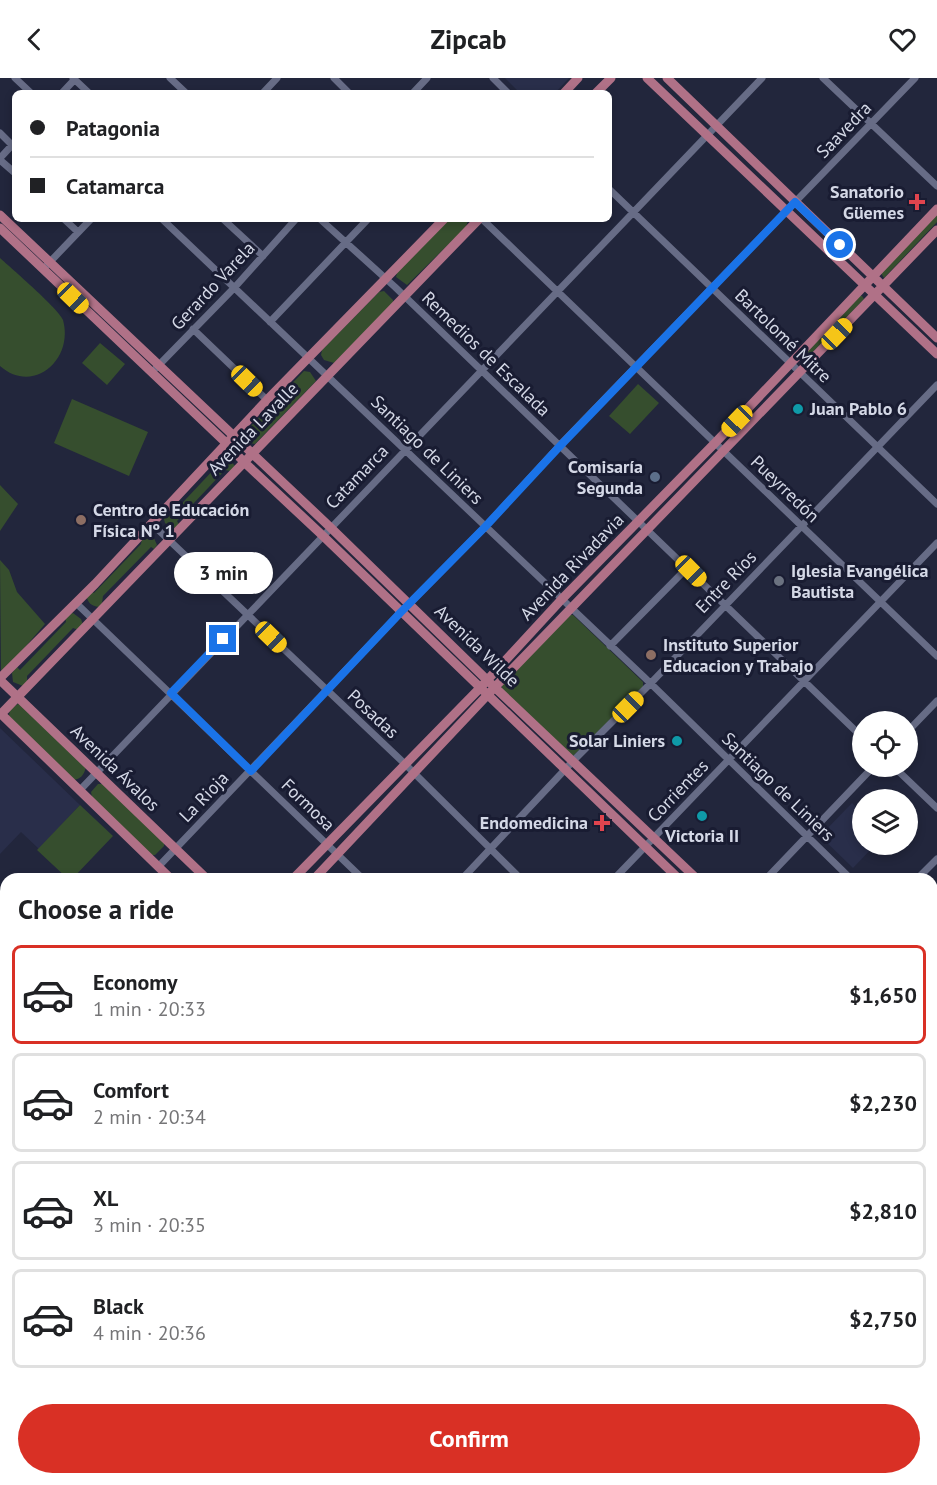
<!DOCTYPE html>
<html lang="en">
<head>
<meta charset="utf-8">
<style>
  body { margin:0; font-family:"PT Sans",sans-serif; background:#f2f2f2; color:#202124; height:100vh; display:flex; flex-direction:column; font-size:22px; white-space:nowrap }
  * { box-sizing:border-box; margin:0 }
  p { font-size:20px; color:#757577 }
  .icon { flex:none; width:33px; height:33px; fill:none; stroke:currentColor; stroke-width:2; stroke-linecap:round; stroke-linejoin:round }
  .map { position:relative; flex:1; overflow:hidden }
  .details { position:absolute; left:0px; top:795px; width:938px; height:612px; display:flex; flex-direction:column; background:#fff; border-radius:18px 18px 0 0; box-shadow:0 3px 9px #0003 }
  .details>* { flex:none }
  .guide { position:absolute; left:12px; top:12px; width:600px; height:132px; border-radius:9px; box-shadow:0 3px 9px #0003; display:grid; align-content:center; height:132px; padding:0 18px; background:#fff }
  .buttons { position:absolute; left:852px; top:633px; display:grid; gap:12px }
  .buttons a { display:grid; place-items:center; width:66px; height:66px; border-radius:50%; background:#fff; box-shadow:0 3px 9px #0003; font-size:30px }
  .end { position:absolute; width:27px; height:27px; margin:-14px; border:8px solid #1a73e8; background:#fff; box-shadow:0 0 0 3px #fff }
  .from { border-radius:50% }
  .bubble { position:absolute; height:42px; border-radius:21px; background:#fff; box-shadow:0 3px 9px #0003; font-size:20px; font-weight:700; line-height:42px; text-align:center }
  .car { position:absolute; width:18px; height:36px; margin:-18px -9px; border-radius:8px; box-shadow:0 0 4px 2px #0007; background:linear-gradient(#f5c518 24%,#345 0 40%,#f5c518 0 76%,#345 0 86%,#f5c518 0) }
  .guide b { display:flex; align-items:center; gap:21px; height:57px; font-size:22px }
  .guide b+b { border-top:2px solid #e0e0e0 }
  .guide i { width:15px; height:15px; background:#202124 }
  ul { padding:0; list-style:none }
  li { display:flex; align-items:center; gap:18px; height:99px; margin:0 12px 9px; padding:0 6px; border:3px solid #e0e0e0; border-radius:9px }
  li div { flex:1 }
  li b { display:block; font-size:22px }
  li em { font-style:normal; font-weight:700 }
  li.active { border-color:#d93025 }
  li>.icon { width:54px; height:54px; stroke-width:1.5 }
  h2 { padding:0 18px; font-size:27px; line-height:72px }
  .cta { display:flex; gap:12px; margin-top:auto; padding:12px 18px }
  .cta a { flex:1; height:69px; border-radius:36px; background:#d93025; color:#fff; font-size:24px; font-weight:700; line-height:69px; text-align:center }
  header { display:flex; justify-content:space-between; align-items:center; height:78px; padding:0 18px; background:#fff; font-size:27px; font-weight:700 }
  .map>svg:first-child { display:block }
  .built { fill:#292e4a }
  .green { fill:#364e2e }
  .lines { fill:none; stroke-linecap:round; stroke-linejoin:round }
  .minor { stroke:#676c86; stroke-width:7 }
  .major { stroke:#b07187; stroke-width:9 }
  .route { stroke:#1a73e8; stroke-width:8 }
  .health-dot { fill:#e0444e; stroke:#191c32; stroke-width:2 }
  .culture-dot { fill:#0f9aa8; stroke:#191c32; stroke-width:2 }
  .service-dot { fill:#5c6f8a; stroke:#191c32; stroke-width:2 }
  .education-dot { fill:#8d6e63; stroke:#191c32; stroke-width:2 }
  .worship-dot { fill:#6b7280; stroke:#191c32; stroke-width:2 }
  .labels { text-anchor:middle; stroke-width:6; stroke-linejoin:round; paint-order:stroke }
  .street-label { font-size:18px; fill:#d4d8e6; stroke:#191c32 }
  .poi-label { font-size:18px; font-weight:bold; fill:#d4d8e6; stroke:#191c32; text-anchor:end }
</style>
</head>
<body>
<header><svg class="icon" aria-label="back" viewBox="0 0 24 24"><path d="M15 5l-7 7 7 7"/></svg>Zipcab<svg class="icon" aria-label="heart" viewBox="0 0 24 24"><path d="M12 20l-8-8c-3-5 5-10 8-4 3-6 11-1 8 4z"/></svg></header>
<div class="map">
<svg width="937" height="1407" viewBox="0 0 937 1407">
  <rect width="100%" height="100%" fill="#22263c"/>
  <!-- built -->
  <path class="built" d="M505,0H569L555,15H520Z
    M0,650L80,727L39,771L21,754L0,776Z
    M852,725L862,735V766L875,767L853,790L820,758Z"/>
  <!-- green -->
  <path class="green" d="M937,135V144L884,200L881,195Z
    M447,141L468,142L466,149L407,207L396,199L398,192Z
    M0,180C11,190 60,232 63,242C74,282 33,317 0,288Z
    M384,213L393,222V226L334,285L324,282L321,277L322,272L379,214Z
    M860,218H862L864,221L803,284L800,281Z
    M100,265L125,286L107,307L82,285Z
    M304,293L310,294L316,303L255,366L250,365L246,354L249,350Z
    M638,306L659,325L630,356L609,338Z
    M72,321L148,354L129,398L54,365Z
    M222,377L227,379L235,388L230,393L225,392L177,443L180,448L176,452L165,445L163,438L166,435L170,438L218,387V381Z
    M0,407L18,426L0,453Z
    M145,456L153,458L157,467L154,471L151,469L103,518L102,525L99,529C91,528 88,525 86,517L90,513L94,515L141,466L142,460Z
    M0,482L9,492L17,514L45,546L1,597Z
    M73,535L81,541L83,547L79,552L73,550L27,598V604L23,608L13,604L12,595L17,589L20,592L66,544L65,538Z
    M569,537H573L643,604V609L574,677H570L502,611V607Z
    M18,626L22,627L86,689C84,697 81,701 73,702L9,638L10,631Z
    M98,706H104L164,765V768L155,777H150L92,719L91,714Z
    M80,727L113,758L72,801H68L37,772Z"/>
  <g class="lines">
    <!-- minor -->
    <path class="minor" d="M15,0L31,15
      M73,0L89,15
      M170,0L186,15
      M334,0L349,15
      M493,0L508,15
      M823,0L937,108
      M62,15L75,1
      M263,15L277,0
      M413,15L427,0
      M0,55L12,67
      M0,80L15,64
      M0,82L15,95
      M609,111L937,426
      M64,141L78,154
      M162,141L644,599L851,801
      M223,141L263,178
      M320,141L395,209L862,659
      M482,141L937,578
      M47,187L91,141
      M270,244L368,141
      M193,251L267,322
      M156,290L235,209L296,141
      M151,445L405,686L521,801
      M76,525L363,801
      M610,568L687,490
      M908,653L937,623
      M893,688L937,730
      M80,712L762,0
      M158,789L401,534L485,449L560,367L915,0
      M462,801L573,683L650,606L937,307
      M614,801L937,465
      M766,801L874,688
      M917,801L937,781
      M932,878L937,883
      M0,946L6,936
      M0,1110L6,1116
      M932,1115L937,1110
      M0,1125L6,1119
      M932,1194L937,1199
      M932,1274L937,1268
      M0,1276L6,1273
      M0,1280L6,1286
      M932,1346L937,1352
      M126,1401L132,1407
      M303,1401L309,1407
      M641,1401L647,1407
      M33,1407L39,1401
      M184,1407L190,1401
      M335,1407L341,1401
      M652,1407L657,1401"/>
    <!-- major -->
    <path class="major" d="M647,0L937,276
      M667,0L937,260
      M564,15L578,0
      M596,15L611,0
      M0,137L330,449L487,602L697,801
      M0,150L223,362L244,384L322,457L679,801
      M0,600L95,506L267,322L444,141
      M0,602L207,801
      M0,635L171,801
      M1,636L479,141
      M293,801L480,610L562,521L715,365L937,131
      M314,801L495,609L937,152
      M932,944L937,939
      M932,957L937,952
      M932,1026L937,1031
      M932,1044L937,1049
      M797,1401L803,1407
      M814,1401L821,1407
      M832,1401L839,1407
      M489,1407L495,1401
      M502,1407L507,1401"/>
  </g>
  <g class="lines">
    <!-- route -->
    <path class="route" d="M223,561L171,615L251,693L401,534L485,449L560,368L795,124L840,167"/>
  </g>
  <!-- markers -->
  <g class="health-dot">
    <path d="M914 115h6v6h6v6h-6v6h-6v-6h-6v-6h6z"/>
    <path d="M599 736h6v6h6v6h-6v6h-6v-6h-6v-6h6z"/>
  </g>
  <g class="culture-dot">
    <circle cx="798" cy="331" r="6"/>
    <circle cx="677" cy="663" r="6"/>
    <circle cx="702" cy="738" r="6"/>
  </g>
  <circle class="service-dot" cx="655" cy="399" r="6"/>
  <g class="education-dot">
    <circle cx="81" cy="442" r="6"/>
    <circle cx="651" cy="577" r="6"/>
  </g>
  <circle class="worship-dot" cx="779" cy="503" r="6"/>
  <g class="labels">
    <!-- street labels -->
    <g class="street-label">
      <text transform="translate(844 52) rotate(-46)" y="6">Saavedra</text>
      <text transform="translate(213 208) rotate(-47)" y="6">Gerardo Varela</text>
      <text transform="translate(783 258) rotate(44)" y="6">Bartolomé Mitre</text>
      <text transform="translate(486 276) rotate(44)" y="6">Remedios de Escalada</text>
      <text transform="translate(253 351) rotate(-46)" y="6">Avenida Lavalle</text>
      <text transform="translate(427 372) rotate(44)" y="6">Santiago de Liniers</text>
      <text transform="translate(357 399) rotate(-46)" y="6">Catamarca</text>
      <text transform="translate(785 411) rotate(44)" y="6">Pueyrredón</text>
      <text transform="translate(572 489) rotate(-46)" y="6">Avenida Rivadavia</text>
      <text transform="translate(726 504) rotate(-46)" y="6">Entre Ríos</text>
      <text transform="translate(477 568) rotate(44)" y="6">Avenida Wilde</text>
      <text transform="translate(373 636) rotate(43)" y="6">Posadas</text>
      <text transform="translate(115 690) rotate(44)" y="6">Avenida Ávalos</text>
      <text transform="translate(778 709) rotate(44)" y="6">Santiago de Liniers</text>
      <text transform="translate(678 713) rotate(-46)" y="6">Corrientes</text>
      <text transform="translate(204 719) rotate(-46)" y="6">La Rioja</text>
      <text transform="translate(308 727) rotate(44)" y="6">Formosa</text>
    </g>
    <!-- poi labels -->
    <g class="poi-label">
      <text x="904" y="120">Sanatorio<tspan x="904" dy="21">Güemes</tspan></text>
      <text x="810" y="337" text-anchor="start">Juan Pablo 6</text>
      <text x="643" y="395">Comisaría<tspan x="643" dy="21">Segunda</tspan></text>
      <text x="93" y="438" text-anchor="start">Centro de Educación<tspan x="93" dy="21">Física Nº 1</tspan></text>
      <text x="791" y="499" text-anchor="start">Iglesia Evangélica<tspan x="791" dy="21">Bautista</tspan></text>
      <text x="663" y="573" text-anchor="start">Instituto Superior<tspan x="663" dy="21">Educacion y Trabajo</tspan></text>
      <text x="665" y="669">Solar Liniers</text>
      <text x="588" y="751">Endomedicina</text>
      <text x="702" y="764" text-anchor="middle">Victoria II</text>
    </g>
  </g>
</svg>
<div class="buttons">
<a><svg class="icon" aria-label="locate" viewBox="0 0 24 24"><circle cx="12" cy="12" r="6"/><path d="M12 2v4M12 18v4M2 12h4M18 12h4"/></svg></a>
<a><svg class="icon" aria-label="layers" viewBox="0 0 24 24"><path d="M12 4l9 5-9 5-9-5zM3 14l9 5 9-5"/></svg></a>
</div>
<i class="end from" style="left:840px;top:167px"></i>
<i class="end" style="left:223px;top:561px"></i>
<div class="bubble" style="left:174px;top:474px;width:99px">3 min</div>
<i class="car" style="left:73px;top:220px;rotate:134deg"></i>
<i class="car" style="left:837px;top:256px;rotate:44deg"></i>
<i class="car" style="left:247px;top:303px;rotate:134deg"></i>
<i class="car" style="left:737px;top:343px;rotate:224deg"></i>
<i class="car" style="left:691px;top:493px;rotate:135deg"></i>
<i class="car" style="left:271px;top:559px;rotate:134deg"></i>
<i class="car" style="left:628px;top:629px;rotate:45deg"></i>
<div class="guide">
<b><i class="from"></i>Patagonia</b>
<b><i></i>Catamarca</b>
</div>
<section class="details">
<h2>Choose a ride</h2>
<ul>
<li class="active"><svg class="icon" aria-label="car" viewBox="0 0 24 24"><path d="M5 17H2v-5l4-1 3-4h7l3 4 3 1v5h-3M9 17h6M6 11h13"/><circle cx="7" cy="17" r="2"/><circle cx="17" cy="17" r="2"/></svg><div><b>Economy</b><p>1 min · 20:33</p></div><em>$1,650</em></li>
<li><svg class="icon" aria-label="car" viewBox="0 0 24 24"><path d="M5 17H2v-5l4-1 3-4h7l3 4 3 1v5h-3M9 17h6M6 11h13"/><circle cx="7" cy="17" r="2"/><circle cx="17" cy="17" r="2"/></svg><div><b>Comfort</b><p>2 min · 20:34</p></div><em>$2,230</em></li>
<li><svg class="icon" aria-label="car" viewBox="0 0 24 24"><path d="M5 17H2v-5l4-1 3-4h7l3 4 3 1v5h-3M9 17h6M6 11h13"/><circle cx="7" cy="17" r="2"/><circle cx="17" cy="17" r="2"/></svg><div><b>XL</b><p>3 min · 20:35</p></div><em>$2,810</em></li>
<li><svg class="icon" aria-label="car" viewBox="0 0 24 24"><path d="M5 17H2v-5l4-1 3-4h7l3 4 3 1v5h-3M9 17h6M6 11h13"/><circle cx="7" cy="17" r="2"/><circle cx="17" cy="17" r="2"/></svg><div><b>Black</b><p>4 min · 20:36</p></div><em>$2,750</em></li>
</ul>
<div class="cta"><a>Confirm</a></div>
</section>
</div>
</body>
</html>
